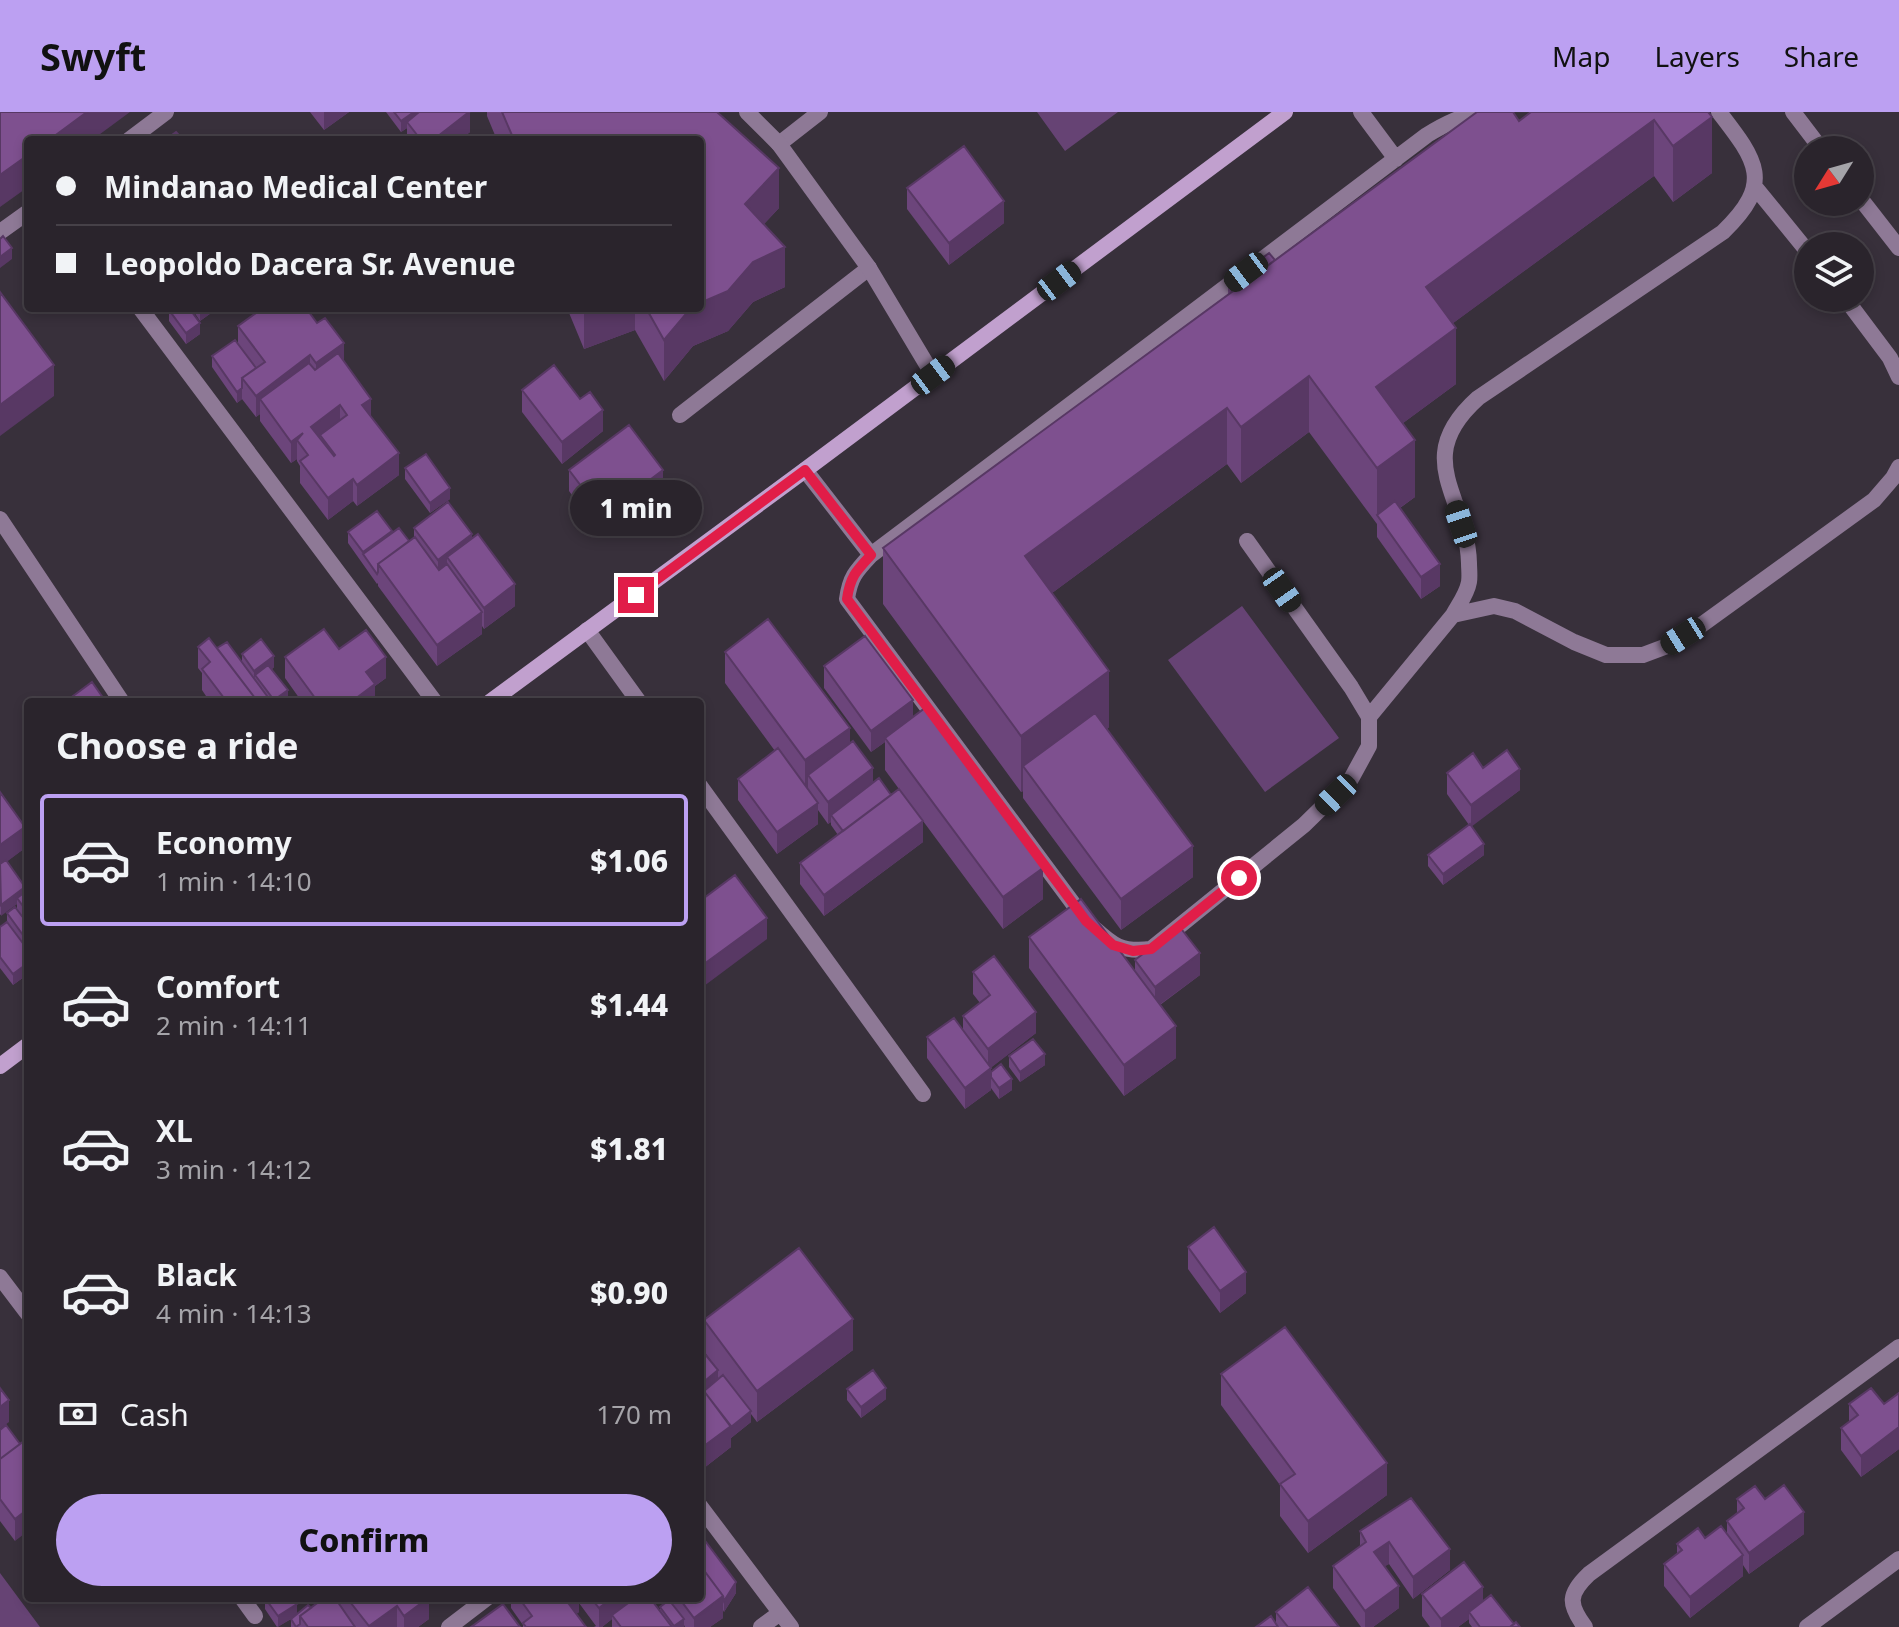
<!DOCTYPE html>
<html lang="en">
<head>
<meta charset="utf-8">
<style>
  body { margin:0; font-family:"Noto Sans",sans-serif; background:#363038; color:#f1f3f6; height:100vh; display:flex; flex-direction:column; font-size:30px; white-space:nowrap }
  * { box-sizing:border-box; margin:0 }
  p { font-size:26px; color:#a5a4a9 }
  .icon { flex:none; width:44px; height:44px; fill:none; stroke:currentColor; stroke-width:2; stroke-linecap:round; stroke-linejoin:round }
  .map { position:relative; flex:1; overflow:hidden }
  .side { position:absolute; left:24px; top:586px; width:680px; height:904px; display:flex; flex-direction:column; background:#2a242c; border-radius:8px; box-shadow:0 4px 12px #0003,0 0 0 2px #464148 }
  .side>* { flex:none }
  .hud { position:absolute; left:24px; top:24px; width:680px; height:176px; border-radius:8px; box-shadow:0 4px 12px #0003,0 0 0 2px #464148; display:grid; align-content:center; height:176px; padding:0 32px; background:#2a242c }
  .needle { width:52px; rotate:233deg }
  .controls { position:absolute; left:1794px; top:24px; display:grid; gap:16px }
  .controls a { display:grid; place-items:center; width:80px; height:80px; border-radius:50%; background:#2a242c; box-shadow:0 4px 12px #0003,0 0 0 2px #464148; font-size:40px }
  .end { position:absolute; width:36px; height:36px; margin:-18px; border:10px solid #e11d48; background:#fff; box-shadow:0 0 0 4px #fff }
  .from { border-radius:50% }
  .bubble { position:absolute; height:56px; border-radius:28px; background:#2a242c; box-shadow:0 4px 12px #0003,0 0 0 2px #464148; font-size:26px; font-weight:800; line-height:56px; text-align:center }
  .car { position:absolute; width:24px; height:48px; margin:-24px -12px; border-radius:10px; box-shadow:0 0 6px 2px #0007; background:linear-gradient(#222 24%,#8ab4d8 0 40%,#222 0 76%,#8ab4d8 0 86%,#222 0) }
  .hud b { display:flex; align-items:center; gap:28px; height:76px; font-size:30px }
  .hud b+b { border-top:2px solid #464148 }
  .hud i { width:20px; height:20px; background:#f1f3f6 }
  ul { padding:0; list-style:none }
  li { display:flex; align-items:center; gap:24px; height:132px; margin:0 16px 12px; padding:0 16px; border:4px solid transparent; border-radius:8px }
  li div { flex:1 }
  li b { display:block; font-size:30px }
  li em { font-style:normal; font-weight:800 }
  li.current { border-color:#bca0f2 }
  li>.icon { width:72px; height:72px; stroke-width:1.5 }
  h2 { padding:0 32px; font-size:36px; line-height:96px }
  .pay { display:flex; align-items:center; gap:20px; height:88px; padding:0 32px; font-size:30px }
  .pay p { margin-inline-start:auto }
  .action { display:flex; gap:16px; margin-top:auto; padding:16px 32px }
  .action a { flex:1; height:92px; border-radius:48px; background:#bca0f2; color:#111; font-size:32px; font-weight:800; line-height:92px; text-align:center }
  header { display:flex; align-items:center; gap:48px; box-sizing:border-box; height:112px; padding:0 40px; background:#bca0f2; color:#111 }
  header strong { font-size:38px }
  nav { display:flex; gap:44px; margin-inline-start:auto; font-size:28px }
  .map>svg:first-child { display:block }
  .green { fill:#664374 }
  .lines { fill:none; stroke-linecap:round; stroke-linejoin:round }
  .service { stroke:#8e7996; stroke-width:16 }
  .minor { stroke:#8e7996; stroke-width:16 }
  .secondary { stroke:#c1a0ce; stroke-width:16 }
  .wall { fill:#6c457b }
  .shaded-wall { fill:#583864 }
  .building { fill:#7e508f; stroke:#583864; stroke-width:2; fill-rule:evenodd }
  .route { stroke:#e11d48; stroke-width:10 }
</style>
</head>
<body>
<header>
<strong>Swyft</strong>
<nav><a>Map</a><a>Layers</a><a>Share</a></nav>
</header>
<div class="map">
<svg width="1899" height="1515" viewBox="0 0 1899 1515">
  <rect width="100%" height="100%" fill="#38303b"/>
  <!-- green -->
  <path class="green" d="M1037,0H1118L1065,39Z
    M1242,494L1339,626L1265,680L1168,548Z
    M0,1461L40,1515H0Z"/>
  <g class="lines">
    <!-- service -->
    <path class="service" d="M1361,0L1396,47
      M779,32L820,0
      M1755,75L1808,140
      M1845,186L1890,246L1899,265
      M680,303L869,156
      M805,358L871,443
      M1247,429L1351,575L1369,605V634L1351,667L1304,713L1151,837C1117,841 1111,831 1086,809L847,487C850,465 856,459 871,443L1427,23C1445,12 1461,4 1483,0
      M1453,503L1494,494L1515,499L1574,530L1606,543H1643L1667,534L1700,514L1874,388L1893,366L1899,355
      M1369,605L1453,503C1459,492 1467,482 1469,470C1470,464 1469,457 1469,451C1467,383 1410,347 1478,286L1723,120C1774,71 1757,49 1719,0"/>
    <!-- minor -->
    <path class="minor" d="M747,0L779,32L869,156L933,263
      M1793,0L1822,38
      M129,28L166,0
      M1860,86L1899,136
      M0,120L28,100
      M140,196L435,590
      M0,407L122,590
      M587,518L639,590
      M700,674L923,982
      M0,1165L28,1202
      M700,1394L791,1515
      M242,1486L255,1504
      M449,1515L487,1486
      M761,1515L780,1501
      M1585,1515C1568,1492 1568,1482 1589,1462L1899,1235
      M1807,1515L1899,1447"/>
    <!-- secondary -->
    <path class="secondary" d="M490,590L805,358L1285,0
      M0,954L28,933"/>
  </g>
  <!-- wall -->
  <path class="wall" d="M310,0H349L324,18Z
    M386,0H470V20L460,28H407V16L401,20Z
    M487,0H717L779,96L764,112L785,175L753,190L728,219L693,234L664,269L635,218L584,237L567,196H700V28H497L487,4Z
    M1708,0L1712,61L1673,90L1654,64L1453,211L1456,272L1403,311L1415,385L1400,396L1440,474L1421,487L1377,425V412L1309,320L1241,371L1227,352L1052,481L1109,615L1107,617L1193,765L1121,818L1023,686V679L1021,680L883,492V436L1228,182V172L1275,148L1519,9Z
    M907,76L1004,111L949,153L907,97Z
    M171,196H218L200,209L192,197L200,222L186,232L169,209V198Z
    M238,214L344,249L399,363L357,394L353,389L328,408L300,371V354L297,349V347L291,351L260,309V302L256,305L242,287L237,291L212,255V244L238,232Z
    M522,278L603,319L562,352L522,300Z
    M405,356L450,387L430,401L405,367Z
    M569,358L663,380L603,425L569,379Z
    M414,416L472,427L515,494L484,517L482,514V522L437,554L378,474V471L377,472L348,431V420L392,421L409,429L414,426Z
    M198,535L217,536L242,550V542L274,555L272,557L288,589L287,590H210L202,578V561L198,556Z
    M339,537L386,566L375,574V590H302L285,566V545Z
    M725,540L850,632L873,671L913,696L885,658V630L871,640L824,576V554L913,605L1043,787L1003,817L923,709V730L824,804L800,772V751L838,723L831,713V710L828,712L818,698V712L777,742L738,688V667L775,639L725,571Z
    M1483,656L1520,678L1471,714L1484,743L1443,773L1428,754V743L1469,713L1447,682V661Z
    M0,680L25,736L7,749L25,780L28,778V862L13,873L0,856V815L7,810V801L17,797V792L0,803Z
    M1029,825L1135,859V848L1200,863L1160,893L1176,946L1124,984L1029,856Z
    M973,860L1036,921L990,956L991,960L1012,978L999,987L991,976V978L965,997L927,946V925L963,919V904L980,891L973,882Z
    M1009,944L1045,953L1020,970L1009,955Z
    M1188,1135L1246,1181L1220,1201L1188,1157Z
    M704,1208L853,1238L757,1310L751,1302V1310L731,1326V1335L704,1356L700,1351V1236L714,1253L704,1239Z
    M1221,1262L1387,1383L1308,1441L1280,1404V1373L1221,1293Z
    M847,1277L886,1287L861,1306L847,1288Z
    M1899,1280V1337L1861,1365L1841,1338V1316L1849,1310V1292H1884Z
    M0,1318L20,1332L15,1429L0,1409Z
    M1411,1386L1450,1458L1413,1487L1389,1452L1384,1454L1399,1496L1373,1515H1361L1333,1476V1454L1360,1434V1419Z
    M1737,1387H1765L1804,1422L1749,1462L1743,1453V1464L1690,1506L1664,1474V1452L1677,1443V1432L1727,1422V1409L1737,1402Z
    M736,1481L724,1500L723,1498V1506L710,1515H685L684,1513V1515H612V1507L602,1515H594L596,1514L579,1491V1500L576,1502L586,1515H523V1513L511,1496V1486H650L660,1498V1495L666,1490L665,1486H700Z
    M1422,1482L1483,1489L1514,1512L1520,1515H1472L1469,1511V1507L1458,1515H1430L1422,1504Z
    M265,1486L297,1502L311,1496L324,1486L431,1487L429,1488V1507L418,1515H291V1507L277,1515L265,1497Z
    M1276,1500L1339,1515H1256L1276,1512Z"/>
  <!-- shaded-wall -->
  <path class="shaded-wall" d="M87,0H130L92,28H49Z
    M324,0H349L324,18Z
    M414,0H429L407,10V16L401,20V9Z
    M469,0H470V20L460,28H433Z
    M1712,5V61L1673,90V34Z
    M1654,8V64L1426,231V175Z
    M28,43V75L0,95V63Z
    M779,56V96L745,132V92Z
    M1004,89V111L949,153V131Z
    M785,135V175L753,190L728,219L693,234L664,269V228L691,196H700V191L753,150Z
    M12,136V147L0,156V145Z
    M200,196H218L200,209Z
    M584,196H635V218L584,237Z
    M200,211V222L186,232V221Z
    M1456,216V272L1376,331V275Z
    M344,231V252L316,272V251Z
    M310,243V265L260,287V302L256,305V284Z
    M54,253V284L0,324V293Z
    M1309,264V320L1241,371V315Z
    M242,276V287L237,291V280Z
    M371,287V308L362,293Z
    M340,293V315L320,323V330L311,315Z
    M1227,296V352L1025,501V444Z
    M603,298V319L562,352V330Z
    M303,321L297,328V347L291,351V330Z
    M1415,328V385L1381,409L1377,404V356Z
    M399,341V363L357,394V373Z
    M663,358V380L603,425V403Z
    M353,367V389L328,408V386Z
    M450,376V387L430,401V391Z
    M392,419V430L363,442V451V440Z
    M472,422V444L447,445V463L438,469V448Z
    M1440,452V474L1421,487V465Z
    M515,472V494L484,517V496Z
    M482,500V522L437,554V533Z
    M274,544V555L258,567L255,563L254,570V559Z
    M386,545V566L375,574V590H351L366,560Z
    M1109,559V615L1035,670L1023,654V679L1021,680V624Z
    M288,578V589L287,590H274V588Z
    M913,588V610L885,626V630L871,640V619Z
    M850,616V647L808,663V678L805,680V648Z
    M873,656V678L831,703V710L828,712V690Z
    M1520,657V678L1471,715V693Z
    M818,691V712L777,742V720Z
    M923,709V730L824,804V783Z
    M25,715V736L0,755V733Z
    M1484,732V743L1443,773V762Z
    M1193,734V765L1121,818V787Z
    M1043,756V787L1003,817V785Z
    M25,775V785L17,786V792L1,804V793Z
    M767,806V827L700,877V855Z
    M1200,841V863L1155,896V875Z
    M28,851V862L13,873V862Z
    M1036,900V921L988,958V937Z
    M1176,914V946L1124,984V953Z
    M1045,942V953L1020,970V960Z
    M991,956V978L965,997V976Z
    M1012,967V978L999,987V976Z
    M1246,1160V1181L1220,1201V1179Z
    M853,1207V1238L757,1310V1279Z
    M718,1258V1269L700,1284V1273Z
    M886,1276V1287L861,1306V1295Z
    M9,1288V1310L0,1317V1295Z
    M751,1299V1310L731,1326V1335L704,1356V1334Z
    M1899,1315V1337L1861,1365V1344Z
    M1387,1351V1383L1308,1441V1409Z
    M28,1397V1419L15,1429V1407Z
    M1804,1400V1422L1749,1462V1441Z
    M1389,1430V1452L1374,1461V1440Z
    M1450,1437V1458L1413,1487V1465Z
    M1743,1443V1464L1690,1506V1485Z
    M736,1470V1481L724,1500V1489Z
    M1399,1474V1496L1373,1515H1365V1499Z
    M1483,1475V1496L1469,1500V1507L1458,1515H1441V1507Z
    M723,1484V1506L710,1515H694V1506Z
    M420,1486H431L429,1488V1507L418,1515H404V1504Z
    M569,1486H579V1500L566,1510V1488Z
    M612,1486H639L612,1503V1507L602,1515H599V1496Z
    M297,1492V1503L278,1515V1504Z
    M397,1494V1515H369V1514Z
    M684,1507V1515H674V1514Z"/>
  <!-- building -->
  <path class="building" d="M0,0H87L49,28H28V43L0,63Z
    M394,0H414L401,9Z
    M419,0H469L433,28H421L407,10Z
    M502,0H717L779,56L745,92L785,135L753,150L728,179L700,191V28H514Z
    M1477,0H1513L1519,9L1531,0H1708L1712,5L1673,34L1654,8L1426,175L1456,216L1376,275L1415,328L1377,356L1309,264L1241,315L1227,296L1025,444L1109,559L1021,624L883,436Z
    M176,20L183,28H165Z
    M964,34L1004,89L949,131L907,76Z
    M3,124L12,136L0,145V127Z
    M1269,141L1275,148L1234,179L1228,172Z
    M0,180L54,253L0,293Z
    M171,196H189L200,211L186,221L169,198Z
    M263,196H286L287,198L289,196H306L317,211L325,206L344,231L316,251L310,243L256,284L242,266L265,250L238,214Z
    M646,196H691L664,228Z
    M235,228L256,256L242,266V276L237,280L212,244Z
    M338,241L371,287L362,293L399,341L357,373L353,367L328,386L300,349L308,343L297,328L303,321L291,330L260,287L309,251L315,258ZM340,293L347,303L320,323L335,343L334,344L311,315Z
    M554,253L580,287L590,280L603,298L562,330L522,278Z
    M629,313L663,358L603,403L569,358Z
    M426,342L450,376L430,391L405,356Z
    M1395,389L1440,452L1421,465L1377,403Z
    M448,390L472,422L438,448L414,416Z
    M377,399L392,419L363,440L348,420Z
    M399,416L409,429L378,452V460L377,462L363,442Z
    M478,422L515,472L484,496L447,445Z
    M415,425L439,458L447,452L482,500L437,533L378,452Z
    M768,507L850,616L805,648L725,540Z
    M324,517L339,537L366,518L386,545L366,560L375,572L351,590H318L285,545Z
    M865,524L913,588L871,619L824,554Z
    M209,526L258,590H227L202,557L210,550L198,535Z
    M261,527L274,544L254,559L242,542Z
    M227,530L270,588L267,590H258L217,536Z
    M268,553L288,578L274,588L255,563Z
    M92,570L106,590H65Z
    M925,596L1043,756L1003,785L885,626Z
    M1095,601L1193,734L1121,787L1023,654Z
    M853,629L873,656L828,690L808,663Z
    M778,636L818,691L777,720L738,667Z
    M1507,638L1520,657L1471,693L1447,661L1473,641L1483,656Z
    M879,666L891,683L843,719L831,703Z
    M899,677L923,709L824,783L800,751Z
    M0,680L25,715L0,733Z
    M1470,712L1484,732L1443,762L1428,743Z
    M6,748L25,775L1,793L0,752Z
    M735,763L767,806L700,855V789Z
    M28,778V801L17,786Z
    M1081,787L1176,914L1124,953L1029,825Z
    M15,795L28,812V830L7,801Z
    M7,810L28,838V851L13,862L0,845V815Z
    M1179,814L1200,841L1155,875L1135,848Z
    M994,844L1036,900L988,937L963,904L990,883L973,860Z
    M954,906L991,956L965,976L927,925Z
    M1033,927L1045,942L1020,960L1009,944Z
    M1001,952L1012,967L999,976L991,965V960Z
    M1214,1115L1246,1160L1220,1179L1188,1135Z
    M799,1136L853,1207L757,1279L704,1208Z
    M1285,1215L1387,1351L1308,1409L1280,1372L1295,1362L1221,1262Z
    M700,1236L718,1258L700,1273Z
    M873,1258L886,1276L861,1295L847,1277Z
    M723,1263L751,1299L731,1315L704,1279Z
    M700,1274L731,1314L704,1334L700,1329Z
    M0,1276L9,1288L0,1295Z
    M1871,1276L1884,1292L1899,1281V1315L1861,1344L1841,1316L1858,1303L1849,1292Z
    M6,1313L20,1332L0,1347V1318Z
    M28,1326V1397L15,1407L0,1387V1347Z
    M1784,1373L1804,1400L1749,1441L1727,1409L1744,1396L1737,1387L1755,1374L1765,1387Z
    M1411,1386L1450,1437L1413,1465L1389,1430L1374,1440L1399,1474L1365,1499L1333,1454L1366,1430L1360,1419Z
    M1721,1414L1743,1443L1690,1485L1664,1452L1682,1438L1677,1432L1698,1416L1705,1426Z
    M700,1422L736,1470L724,1489L723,1484L700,1453Z
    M1464,1450L1483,1475L1441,1507L1422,1482Z
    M700,1453L723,1484L694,1506L679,1486H700Z
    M1308,1475L1339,1515H1288L1276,1500Z
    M1491,1483L1514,1512L1510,1515H1480L1469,1500Z
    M265,1486H293L297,1492L278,1504Z
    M324,1486H335L355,1515H308L300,1504Z
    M347,1486H428L404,1504L397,1494L369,1514Z
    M519,1486H569L566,1488L586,1515H526L523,1511L532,1504Z
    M591,1486H612L599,1496Z
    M635,1486H650L672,1515H621L612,1503Z
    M669,1488L684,1507L674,1514L660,1495Z
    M503,1492L520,1515H471Z
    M308,1493L311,1496L300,1504V1512L296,1515L291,1507Z
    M1271,1504L1278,1515H1256Z
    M1516,1510L1520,1515H1510Z"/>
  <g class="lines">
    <!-- route -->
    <path class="route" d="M636,483L805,358L871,443C856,459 850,465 847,487L1086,809L1113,833L1133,839L1151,837L1239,766"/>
  </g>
</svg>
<div class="controls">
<a><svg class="needle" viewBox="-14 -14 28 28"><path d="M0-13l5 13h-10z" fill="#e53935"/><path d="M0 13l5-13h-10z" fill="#a5a4a9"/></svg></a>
<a><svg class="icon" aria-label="layers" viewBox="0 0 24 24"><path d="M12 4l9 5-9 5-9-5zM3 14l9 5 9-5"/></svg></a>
</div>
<i class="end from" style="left:1239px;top:766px"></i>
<i class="end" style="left:636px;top:483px"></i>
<div class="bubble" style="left:570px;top:368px;width:132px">1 min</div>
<i class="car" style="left:1246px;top:160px;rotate:233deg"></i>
<i class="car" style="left:1059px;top:169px;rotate:53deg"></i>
<i class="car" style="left:933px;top:263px;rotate:53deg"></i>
<i class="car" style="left:1461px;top:412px;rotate:342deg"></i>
<i class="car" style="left:1282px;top:478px;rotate:145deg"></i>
<i class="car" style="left:1683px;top:524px;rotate:238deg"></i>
<i class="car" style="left:1336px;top:683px;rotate:226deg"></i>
<div class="hud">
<b><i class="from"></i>Mindanao Medical Center</b>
<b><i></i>Leopoldo Dacera Sr. Avenue</b>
</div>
<section class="side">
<h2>Choose a ride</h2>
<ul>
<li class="current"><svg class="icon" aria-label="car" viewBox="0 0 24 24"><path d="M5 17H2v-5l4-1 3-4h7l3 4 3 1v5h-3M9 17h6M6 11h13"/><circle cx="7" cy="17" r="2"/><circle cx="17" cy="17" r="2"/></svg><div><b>Economy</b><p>1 min · 14:10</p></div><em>$1.06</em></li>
<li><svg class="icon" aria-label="car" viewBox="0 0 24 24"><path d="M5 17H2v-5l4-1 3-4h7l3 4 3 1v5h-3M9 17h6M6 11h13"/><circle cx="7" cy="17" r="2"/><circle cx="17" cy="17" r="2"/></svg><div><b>Comfort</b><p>2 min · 14:11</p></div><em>$1.44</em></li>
<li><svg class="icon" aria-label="car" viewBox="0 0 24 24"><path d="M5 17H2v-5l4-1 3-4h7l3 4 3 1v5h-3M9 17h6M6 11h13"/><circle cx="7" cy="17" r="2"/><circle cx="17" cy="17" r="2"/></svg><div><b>XL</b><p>3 min · 14:12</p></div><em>$1.81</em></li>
<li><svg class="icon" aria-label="car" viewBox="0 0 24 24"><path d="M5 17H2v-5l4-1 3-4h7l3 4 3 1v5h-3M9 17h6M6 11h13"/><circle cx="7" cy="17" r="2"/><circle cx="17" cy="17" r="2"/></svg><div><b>Black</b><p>4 min · 14:13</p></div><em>$0.90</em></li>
</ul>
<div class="pay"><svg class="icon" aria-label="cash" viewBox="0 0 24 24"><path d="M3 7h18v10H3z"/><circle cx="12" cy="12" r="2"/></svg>Cash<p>170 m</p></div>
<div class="action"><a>Confirm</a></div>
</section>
</div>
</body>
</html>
